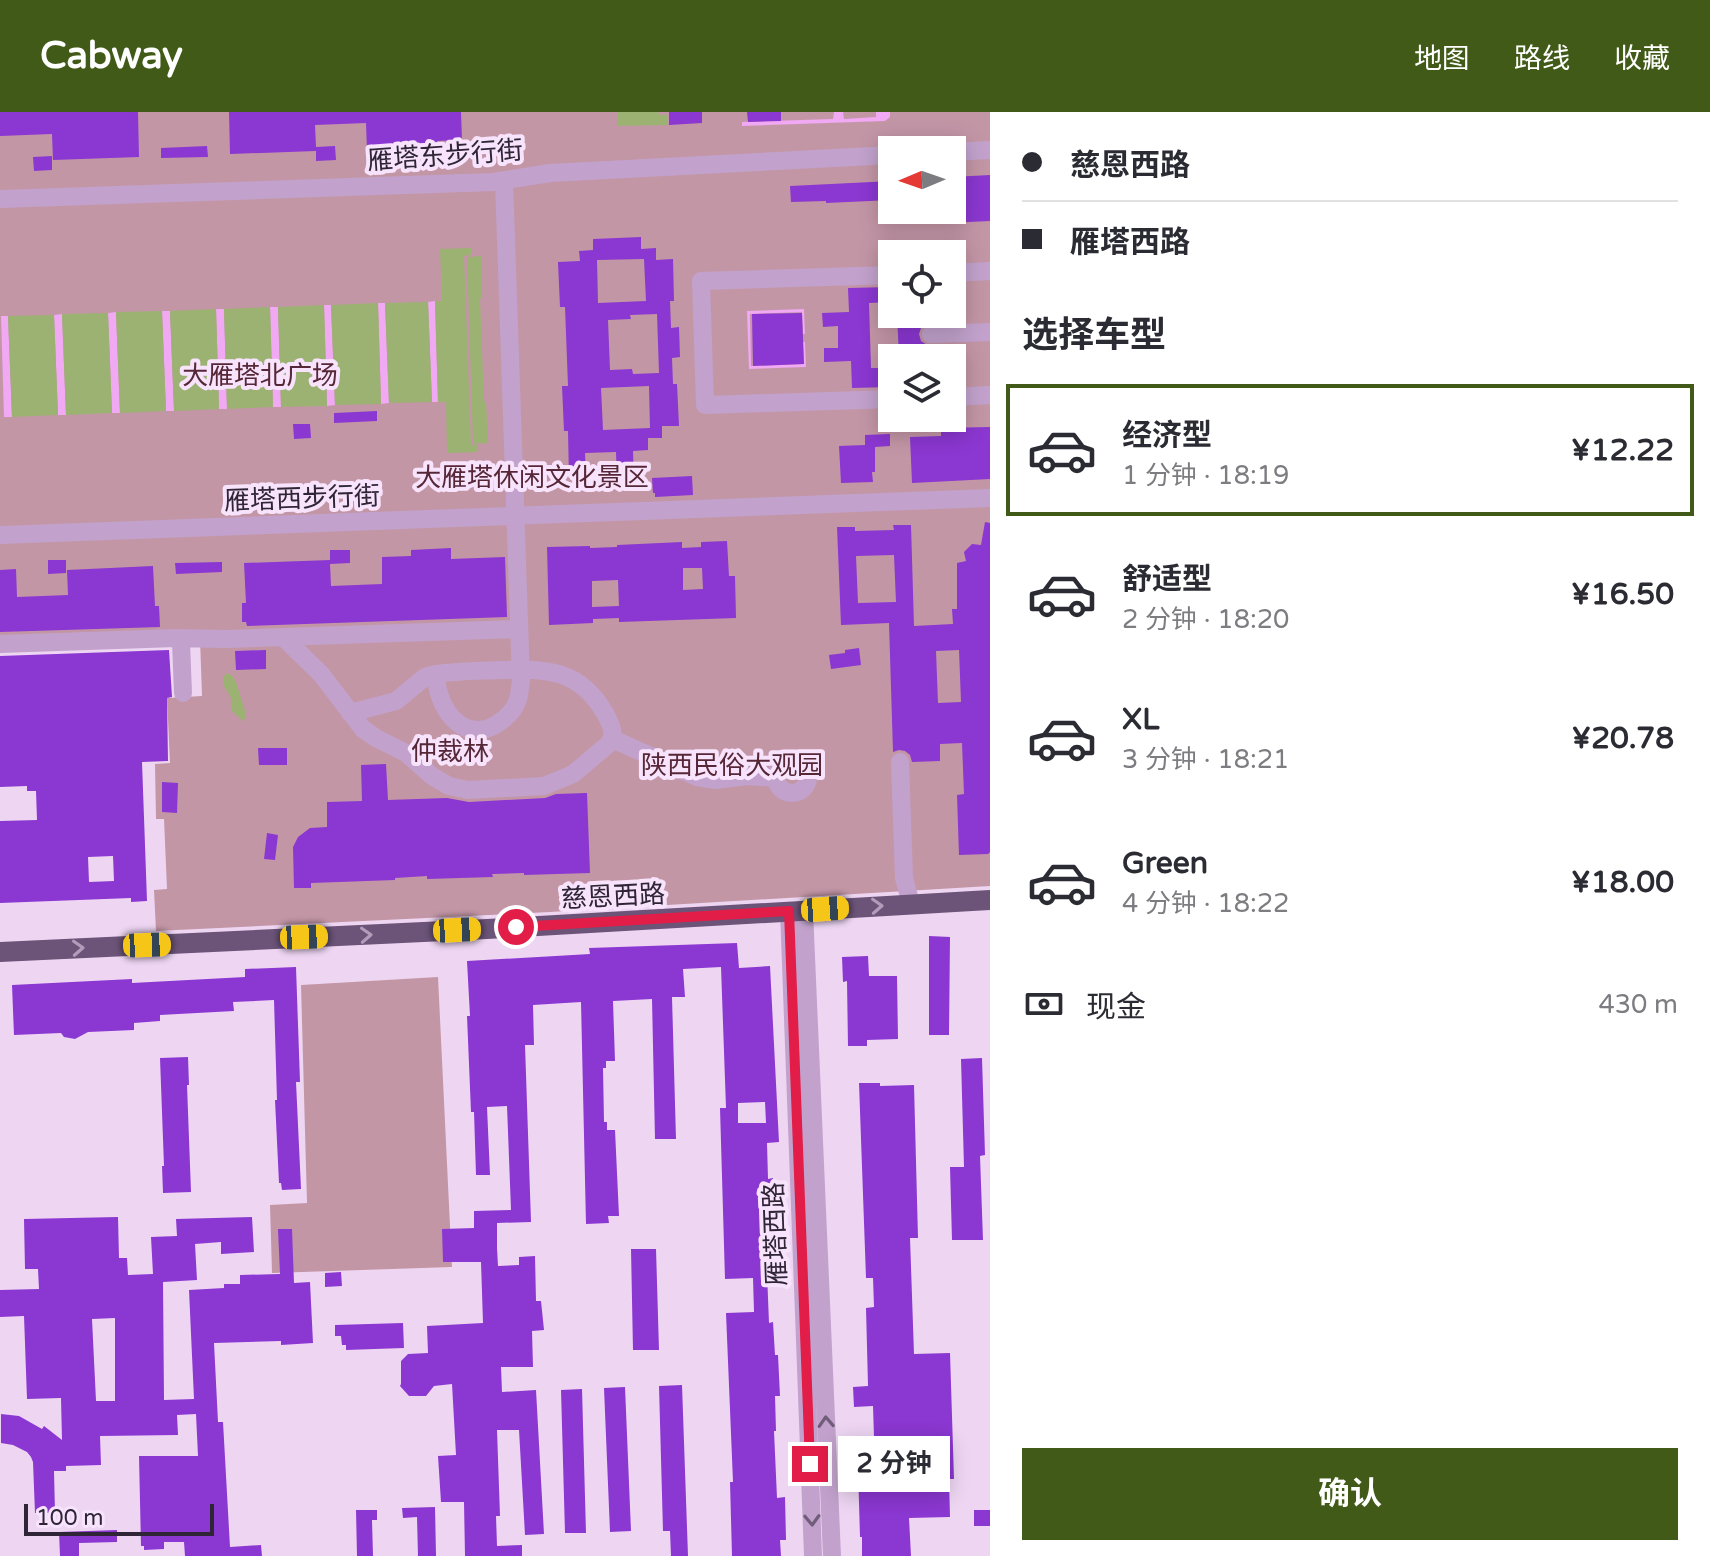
<!DOCTYPE html>
<html lang="zh">
<head>
<meta charset="utf-8">
<style>
  body { margin:0; font-family:"Varela Round","Noto Sans SC",sans-serif; background:#f2f2f3; color:#2b2b33; height:100vh; display:flex; flex-direction:column; font-size:30px; white-space:nowrap }
  * { box-sizing:border-box; margin:0 }
  p { font-size:26px; color:#7c7c81 }
  .icon { flex:none; width:44px; height:44px; fill:none; stroke:currentColor; stroke-width:2; stroke-linecap:round; stroke-linejoin:round }
  .map { position:relative; flex:1; overflow:hidden }
  .side { display:flex; flex-direction:column; background:#fff; width:720px }
  .side>* { flex:none }
  .top-card { display:grid; align-content:center; height:176px; padding:0 32px; background:#fff }
  .needle { width:52px; rotate:268deg }
  .controls { position:absolute; left:878px; top:24px; display:grid; gap:16px }
  .controls a { display:grid; place-items:center; width:88px; height:88px; border-radius:0px; background:#fff; box-shadow:0 4px 20px #0003; font-size:40px }
  .scale { position:absolute; left:24px; bottom:20px; width:190px; box-sizing:border-box; padding-left:8px; border:4px solid #2f2536; border-top:0; font-size:22px; line-height:28px; white-space:nowrap; color:#2f2536; -webkit-text-stroke:6px #f7e3fb; paint-order:stroke }
  .end { position:absolute; width:36px; height:36px; margin:-18px; border:10px solid #e11d48; background:#fff; box-shadow:0 0 0 4px #fff }
  .from { border-radius:50% }
  .bubble { position:absolute; height:56px; border-radius:0px; background:#fff; box-shadow:0 4px 20px #0003; font-size:26px; font-weight:700; line-height:56px; text-align:center }
  .car { position:absolute; width:24px; height:48px; margin:-24px -12px; border-radius:10px; box-shadow:0 0 6px 2px #0007; background:linear-gradient(#f5c518 24%,#345 0 40%,#f5c518 0 76%,#345 0 86%,#f5c518 0) }
  .top-card b { display:flex; align-items:center; gap:28px; height:76px; font-size:30px }
  .top-card b+b { border-top:2px solid #e1e1e2 }
  .top-card i { width:20px; height:20px; background:#2b2b33 }
  ul { padding:0; list-style:none }
  li { display:flex; align-items:center; gap:24px; height:132px; margin:0 16px 12px; padding:0 16px; border:4px solid transparent; border-radius:0px }
  li div { flex:1 }
  li b { display:block; font-size:30px }
  li em { font-style:normal; font-weight:700 }
  li.on { border-color:#415a17 }
  li>.icon { width:72px; height:72px; stroke-width:1.5 }
  h2 { padding:0 32px; font-size:36px; line-height:96px }
  .pay { display:flex; align-items:center; gap:20px; height:88px; padding:0 32px; font-size:30px }
  .pay p { margin-inline-start:auto }
  .cta { display:flex; gap:16px; margin-top:auto; padding:16px 32px }
  .cta a { flex:1; height:92px; border-radius:0px; background:#415a17; color:#fff; font-size:32px; font-weight:700; line-height:92px; text-align:center }
  header { display:flex; align-items:center; gap:48px; box-sizing:border-box; height:112px; padding:0 40px; background:#415a17; color:#fff }
  header strong { font-size:38px }
  nav { display:flex; gap:44px; margin-inline-start:auto; font-size:28px }
  main { display:flex; flex:1; min-height:0 }
  .map>svg:first-child { display:block }
  .green { fill:#c396a6; fill-rule:evenodd }
  .sand { fill:#f0a9f2 }
  .water { fill:#9cb273 }
  .building { fill:#8b37d1; fill-rule:evenodd }
  .lines { fill:none; stroke-linecap:round; stroke-linejoin:round }
  .minor { stroke:#c2a2cc; stroke-width:18 }
  .major { stroke:#6c5479; stroke-width:20 }
  .oneway { stroke:#b29cba }
  .oneway2 { stroke:#715d7a }
  .route { stroke:#e11d48; stroke-width:10 }
  .labels { text-anchor:middle; stroke-width:8; stroke-linejoin:round; paint-order:stroke }
  .street-label { font-size:26px; fill:#2f2536; stroke:#f7e3fb }
  .park-label { font-size:26px; fill:#562736; stroke:#f7e3fb }
</style>
</head>
<body>
<header>
<strong>Cabway</strong>
<nav><a>地图</a><a>路线</a><a>收藏</a></nav>
</header>
<main>
<div class="map">
<svg width="990" height="1444" viewBox="0 0 990 1444">
  <rect width="100%" height="100%" fill="#eed6f3"/>
  <!-- green -->
  <path class="green" d="M0,0H990V774L550,800L156,819L154,778L167,777L164,707H156L155,652L170,651L167,586L202,584L200,527L0,532ZM892,38H952V98H892ZM892,142H952V202H892ZM892,246H952V306H892Z
    M438,865L452,1155L272,1161L270,1093L307,1091L301,873Z"/>
  <!-- sand -->
  <path class="sand" d="M834,0H843L844,7L876,5V0H890V5L885,9L742,14V10L833,7Z
    M435,189L438,290H432L428,190Z
    M378,191H385L389,291L381,292Z
    M324,193H331L335,293L327,294Z
    M270,195H278L281,295H273Z
    M216,197H224L227,297H219Z
    M804,197L805,222H803L802,200L750,202L751,254L804,252L803,230H805L806,255L749,257L747,199Z
    M162,199H170L174,299H166Z
    M116,200L120,301H112L108,201Z
    M62,202L66,303H58L54,203Z
    M1,204H8L12,305H4Z"/>
  <!-- water -->
  <path class="water" d="M617,0H658L659,3H667V13L617,14Z
    M471,136V143L464,144L471,333H478V340L447,341L446,290H438L435,189H442L440,137Z
    M481,144L482,186L480,187L484,289L486,290L488,331L473,332L467,145Z
    M428,190L432,290L389,291L385,191Z
    M378,191L381,292L335,293L331,193Z
    M324,193L327,294L281,295L278,195Z
    M270,195L273,295L227,297L224,197Z
    M216,197L219,297L174,299L170,199Z
    M162,199L166,299L120,301L116,200Z
    M108,201L112,301L66,303L62,202Z
    M54,203L58,303L12,305L8,204Z
    M226,561L233,564L237,573L245,599V606L243,609L231,598C231,595 231,591 231,587C228,576 218,575 226,561Z"/>
  <!-- building -->
  <path class="building" d="M0,0H138L139,45L53,48L52,22L0,24Z
    M229,0H461L462,28L437,29V42L397,44V38L367,39L366,11L315,13L316,35L335,34L336,48L316,49V39L230,42Z
    M669,0H702V11L669,13Z
    M747,0H781V9L748,10Z
    M207,34L208,45L161,46V36Z
    M52,44V58L34,59L33,45Z
    M990,63V109L946,111L945,98H952V65Z
    M892,69V88L826,91V89L791,90L790,74Z
    M641,125V137L656,136V148L673,147L674,189H670L671,216L679,215L680,245L672,246L673,272H677L679,314H662V326H648V338L633,339L634,368H617L616,340L585,341L586,366L569,367L568,319H564L562,274H568L565,195H560L558,150L580,149L579,139L593,138V127ZM644,147L646,189L598,191L597,148ZM657,202L659,261L633,262L632,257L610,258L608,208L631,207L630,203ZM649,274L650,316L603,318L601,276Z
    M892,175V190L869,191L871,256H892V275L852,276L851,249L824,250V236H838V214L823,215L822,201L849,200L848,176Z
    M802,201L804,252L753,254L752,202Z
    M897,202H926V211L921,216L919,222L921,229L927,233V244L899,245Z
    M377,299V309L334,311V301Z
    M293,312H310L311,326L294,327Z
    M990,315V367L912,371L910,325L941,324V316Z
    M890,322V334L875,335V360H872L873,370L841,371L839,334L865,333V323Z
    M692,364L693,383L655,385V381H653L652,366Z
    M985,410L990,411V740L988,742L959,743L957,683L964,682L962,631L940,632V649L912,650L910,643L905,639L899,638L893,640L889,511L841,513L837,415H855V419L894,418L893,413H911L914,514L953,512L952,497H957V451L966,449L964,440L972,432L981,433ZM894,443L896,490L858,491L856,444ZM959,538L961,590L938,591L936,539Z
    M727,429L729,464H735L736,506L619,510V506L593,507V511L549,513L547,435L590,434V436L617,435V433L682,430V436L701,435V430ZM683,456H702L703,477L683,478ZM618,468L619,494L592,495V469Z
    M451,436V447L505,445L507,505L247,514L246,510H242V491H246L244,451L330,448V438H350V451L330,452L331,474L382,472V445L411,444V438Z
    M48,448H66V461L48,462Z
    M222,450V460L176,462L175,451Z
    M153,454L155,494H159L160,515L0,520V458L16,457L17,485L68,483L67,458Z
    M859,536L861,553L831,557L829,543L845,541V538Z
    M169,538L172,585L167,586L168,649L142,650L147,789L131,790V786L0,791V709L37,708L36,679H27V674L0,675V544ZM113,744L114,769L89,770L88,745Z
    M266,538V557L236,558L235,539Z
    M258,636H287V653H259Z
    M386,652L388,688L447,686L469,690L545,686L556,682L587,681L590,761L524,763V761L492,762L493,765L427,767V764L395,766V768L311,771V776H294L293,735L298,725L310,716L327,715V690L362,689L361,653Z
    M162,670L178,671L177,701L162,700Z
    M267,721L278,723L275,748L264,747Z
    M929,824L950,825L949,923H929Z
    M737,831L739,856L770,854L779,1030L767,1031L768,1067L773,1066L774,1105H771L772,1161H767L769,1211L773,1210L775,1243H778L780,1284H775L776,1319H774L777,1386L785,1385L786,1428H780L781,1444H732L730,1370H733L726,1201L754,1200L753,1166L725,1167L720,996H726L721,855L683,857L685,885H672L676,1027H655L652,887L613,889L615,949H606V956H603L604,1010H607V1018H615L619,1104H608L609,1111L586,1112L581,890L533,893L534,933H525L531,1110L497,1111V1136L498,1154L519,1153V1145L535,1144L536,1189H541L544,1218L532,1219L533,1255H501L502,1280L536,1278L544,1422L525,1423L519,1318H497L500,1404H496L497,1434L522,1433V1444H465L464,1390H441L438,1344L456,1343L452,1272L434,1274L426,1284H409L400,1274L401,1272V1249L408,1242L428,1241L427,1214L483,1211L481,1150H443L442,1117L474,1116V1099L511,1098L507,994L487,995L490,1063H476L474,1000H471L467,904H470L467,849L590,842L589,836ZM765,990L766,1011H738V991Z
    M868,844L869,864H897L898,927L867,928V934H848L847,869L843,870L842,845Z
    M296,855L300,970H296L301,1077L282,1078L281,1071H279L275,988H277L274,888L233,890L234,899L160,903V909L134,911V918L88,920L75,927L64,925L61,921L14,923L12,873L132,867V871L245,865V857Z
    M188,945L189,973H187L191,1080L163,1081L162,1054H164L160,946Z
    M982,946L985,1043L980,1044L983,1128H952L950,1055H964L961,947Z
    M859,971H880V974L914,973L918,1126H910L914,1242L950,1241L954,1367H949L950,1405L909,1406L911,1444H862V1425H860L858,1356H875L873,1294L854,1295L853,1275L868,1274L866,1196L874,1195L873,1166H866Z
    M118,1105L119,1146H127L128,1163L153,1162L151,1125L177,1124L176,1107L252,1105L254,1140L221,1142V1130L195,1132L197,1168L163,1170L164,1288L194,1287L189,1178L224,1176V1172H240V1163L280,1162L278,1117H292L294,1171L310,1170L313,1231L281,1233V1229L214,1231L218,1310H223L230,1435L261,1433L262,1444H185L184,1430H164V1437L144,1438V1434H141L139,1344H198L196,1302L177,1303L178,1323L100,1324L101,1353L66,1354V1359H54L55,1401H35L33,1350L31,1345L27,1340L13,1333L1,1331V1302L19,1304L42,1317L44,1314L62,1328L61,1286L27,1287L24,1204L0,1205V1178L39,1177L38,1157H25L24,1107ZM115,1206V1289H96L92,1207Z
    M631,1137H656L659,1238H633Z
    M341,1160L342,1174L325,1175V1161Z
    M403,1211L404,1236L346,1238V1233H342L341,1224H335V1213Z
    M682,1273L688,1444H671L670,1419H663L659,1274Z
    M625,1275L631,1419L610,1420L604,1276Z
    M582,1277L586,1421H565L561,1278Z
    M435,1395L436,1444H418L417,1405L403,1406L402,1396Z
    M356,1398H377V1408H372L373,1444H357Z
    M974,1398H990V1414H974Z
    M117,1418V1430L79,1431V1444H60L59,1420Z"/>
  <g class="lines">
    <!-- minor -->
    <path class="minor" d="M952,40L990,38
      M0,87L493,70L550,61L892,43
      M952,161L990,159
      M892,163L701,169L705,293L892,287
      M931,222L990,220
      M952,285L990,283
      M0,423L990,386
      M283,525L321,562L363,617L376,626L406,641L432,664L449,674L468,678L544,674L573,662L611,630L617,629L697,665L715,668L747,664L776,666
      M176,526L227,527L519,517
      M0,532L176,526L181,530L183,581
      M436,562C437,600 467,637 504,607C510,602 516,594 518,587C520,581 520,574 521,568L504,69
      M350,601L396,589L425,565L436,562C457,559 478,559 499,558C546,557 580,556 606,603C611,613 616,622 609,631
      M776 665a16 16 0 1 1 32 0a16 16 0 1 1-32 0Z
      M900,650L904,766L911,792
      M804,798L832,1444
      M789,799L813,1444"/>
    <!-- major -->
    <path class="major" d="M0,840L487,817L990,788"/>
  </g>
  <!-- one-way arrows -->
  <defs><path id="oneway-chevron" d="M-2-3.5L2.5 0L-2 3.5" fill="none" stroke-width="1.6" stroke-linecap="round" stroke-linejoin="round" transform="scale(2)"/></defs>
  <g class="oneway">
    <use href="#oneway-chevron" transform="translate(877 794) rotate(-3)"/>
    <use href="#oneway-chevron" transform="translate(366 823) rotate(-3)"/>
    <use href="#oneway-chevron" transform="translate(78 836) rotate(-3)"/>
  </g>
  <g class="oneway2">
    <use href="#oneway-chevron" transform="translate(826 1310) rotate(-93)"/>
    <use href="#oneway-chevron" transform="translate(812 1408) rotate(88)"/>
  </g>
  <g class="lines">
    <!-- route -->
    <path class="route" d="M516,815L789,799L810,1352"/>
  </g>
  <g class="labels">
    <!-- street labels -->
    <g class="street-label">
      <text transform="translate(445 43) rotate(-4)" y="9">雁塔东步行街</text>
      <text transform="translate(302 386) rotate(-2)" y="9">雁塔西步行街</text>
      <text transform="translate(613 784) rotate(-3)" y="9">慈恩西路</text>
      <text transform="translate(775 1122) rotate(-92)" y="9">雁塔西路</text>
    </g>
    <!-- park labels -->
    <g class="park-label">
      <text x="260" y="272">大雁塔北广场</text>
      <text x="532" y="374">大雁塔休闲文化景区</text>
      <text x="450" y="648">仲裁林</text>
      <text x="732" y="662">陕西民俗大观园</text>
    </g>
  </g>
</svg>
<div class="controls">
<a><svg class="needle" viewBox="-14 -14 28 28"><path d="M0-13l5 13h-10z" fill="#e53935"/><path d="M0 13l5-13h-10z" fill="#7c7c81"/></svg></a>
<a><svg class="icon" aria-label="locate" viewBox="0 0 24 24"><circle cx="12" cy="12" r="6"/><path d="M12 2v4M12 18v4M2 12h4M18 12h4"/></svg></a>
<a><svg class="icon" aria-label="layers" viewBox="0 0 24 24"><path d="M12 4l9 5-9 5-9-5zM3 14l9 5 9-5"/></svg></a>
</div>
<div class="scale">100 m</div>
<i class="end from" style="left:516px;top:815px"></i>
<i class="end" style="left:810px;top:1352px"></i>
<div class="bubble" style="left:838px;top:1324px;width:112px">2 分钟</div>
<i class="car" style="left:825px;top:797px;rotate:86deg"></i>
<i class="car" style="left:457px;top:818px;rotate:87deg"></i>
<i class="car" style="left:304px;top:825px;rotate:88deg"></i>
<i class="car" style="left:147px;top:833px;rotate:88deg"></i>
</div>
<section class="side">
<div class="top-card">
<b><i class="from"></i>慈恩西路</b>
<b><i></i>雁塔西路</b>
</div>
<h2>选择车型</h2>
<ul>
<li class="on"><svg class="icon" aria-label="car" viewBox="0 0 24 24"><path d="M5 17H2v-5l4-1 3-4h7l3 4 3 1v5h-3M9 17h6M6 11h13"/><circle cx="7" cy="17" r="2"/><circle cx="17" cy="17" r="2"/></svg><div><b>经济型</b><p>1 分钟 · 18:19</p></div><em>¥12.22</em></li>
<li><svg class="icon" aria-label="car" viewBox="0 0 24 24"><path d="M5 17H2v-5l4-1 3-4h7l3 4 3 1v5h-3M9 17h6M6 11h13"/><circle cx="7" cy="17" r="2"/><circle cx="17" cy="17" r="2"/></svg><div><b>舒适型</b><p>2 分钟 · 18:20</p></div><em>¥16.50</em></li>
<li><svg class="icon" aria-label="car" viewBox="0 0 24 24"><path d="M5 17H2v-5l4-1 3-4h7l3 4 3 1v5h-3M9 17h6M6 11h13"/><circle cx="7" cy="17" r="2"/><circle cx="17" cy="17" r="2"/></svg><div><b>XL</b><p>3 分钟 · 18:21</p></div><em>¥20.78</em></li>
<li><svg class="icon" aria-label="car" viewBox="0 0 24 24"><path d="M5 17H2v-5l4-1 3-4h7l3 4 3 1v5h-3M9 17h6M6 11h13"/><circle cx="7" cy="17" r="2"/><circle cx="17" cy="17" r="2"/></svg><div><b>Green</b><p>4 分钟 · 18:22</p></div><em>¥18.00</em></li>
</ul>
<div class="pay"><svg class="icon" aria-label="cash" viewBox="0 0 24 24"><path d="M3 7h18v10H3z"/><circle cx="12" cy="12" r="2"/></svg>现金<p>430 m</p></div>
<div class="cta"><a>确认</a></div>
</section>
</main>
</body>
</html>
